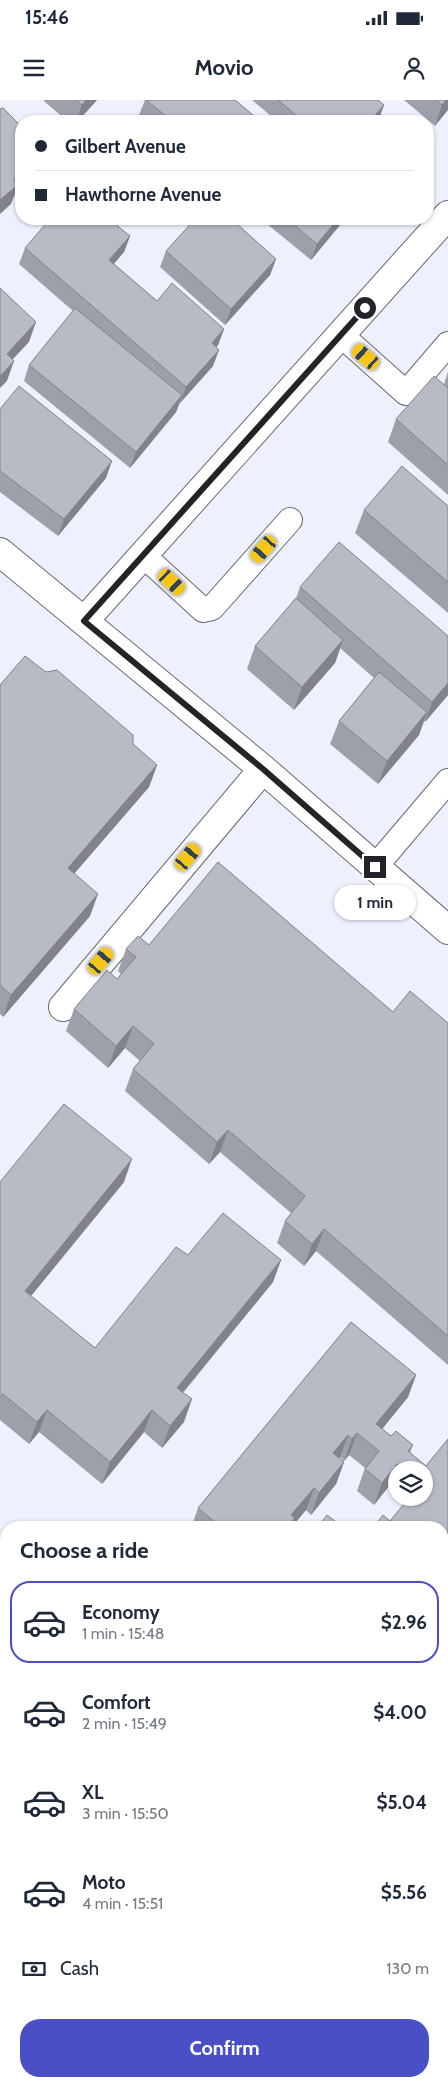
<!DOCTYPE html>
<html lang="en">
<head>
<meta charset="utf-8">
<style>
  body { margin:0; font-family:Cabin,sans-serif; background:#f2f2f3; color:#1f2937; height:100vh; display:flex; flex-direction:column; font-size:19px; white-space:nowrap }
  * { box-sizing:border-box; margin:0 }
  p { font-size:16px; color:#747a83 }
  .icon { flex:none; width:28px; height:28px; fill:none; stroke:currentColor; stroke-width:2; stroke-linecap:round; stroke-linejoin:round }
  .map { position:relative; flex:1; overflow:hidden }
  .sheet { position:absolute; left:0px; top:1421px; width:449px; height:566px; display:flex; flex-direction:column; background:#fff; border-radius:20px 20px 0 0; box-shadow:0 1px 4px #0004 }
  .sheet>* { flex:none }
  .hud { position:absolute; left:15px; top:15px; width:419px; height:110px; border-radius:20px; box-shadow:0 1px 4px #0004; display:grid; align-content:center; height:110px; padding:0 20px; background:#fff }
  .controls { position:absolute; left:388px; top:1361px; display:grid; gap:10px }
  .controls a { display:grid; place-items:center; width:45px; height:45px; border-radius:50%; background:#fff; box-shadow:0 1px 4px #0004; font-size:25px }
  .end { position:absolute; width:22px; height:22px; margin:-11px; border:6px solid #232428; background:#fff; box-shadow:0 0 0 2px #fff }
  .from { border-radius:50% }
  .bubble { position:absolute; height:35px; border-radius:18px; background:#fff; box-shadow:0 1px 4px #0004; font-size:16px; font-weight:800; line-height:35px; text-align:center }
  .car { position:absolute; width:15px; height:30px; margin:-15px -8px; border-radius:6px; box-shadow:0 0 4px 1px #0007; background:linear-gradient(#f5c518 24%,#345 0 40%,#f5c518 0 76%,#345 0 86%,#f5c518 0) }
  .hud b { display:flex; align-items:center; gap:18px; height:48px; font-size:19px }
  .hud b+b { border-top:1px solid #e0e1e3 }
  .hud i { width:12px; height:12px; background:#1f2937 }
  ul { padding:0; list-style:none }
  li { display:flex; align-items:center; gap:15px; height:82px; margin:0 10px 8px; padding:0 10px; border:2px solid transparent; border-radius:20px }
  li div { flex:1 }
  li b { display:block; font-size:19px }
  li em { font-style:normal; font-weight:800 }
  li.on { border-color:#4a4fc5 }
  li>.icon { width:45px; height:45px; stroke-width:1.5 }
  h2 { padding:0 20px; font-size:22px; line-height:60px }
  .pay { display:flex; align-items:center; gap:12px; height:55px; padding:0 20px; font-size:19px }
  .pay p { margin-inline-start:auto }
  .cta { display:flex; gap:10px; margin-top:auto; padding:10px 20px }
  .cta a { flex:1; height:58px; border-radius:20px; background:#4a4fc5; color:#fff; font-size:20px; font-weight:800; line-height:58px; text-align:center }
  .status { display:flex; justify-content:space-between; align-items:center; height:35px; padding:0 25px; background:#fff; direction:ltr }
  .status svg { height:14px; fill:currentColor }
  header { display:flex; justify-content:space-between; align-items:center; height:65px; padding:0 20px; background:#fff; font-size:22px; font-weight:800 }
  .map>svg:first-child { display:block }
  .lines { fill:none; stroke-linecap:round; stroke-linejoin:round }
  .lane-casing { stroke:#676973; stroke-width:26 }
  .street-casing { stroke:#676973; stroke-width:30 }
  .secondary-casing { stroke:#676973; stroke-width:30 }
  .lane { stroke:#fff; stroke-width:24 }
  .street { stroke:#fff; stroke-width:28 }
  .secondary { stroke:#fff; stroke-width:28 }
  .wall { fill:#9ea0a9 }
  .shaded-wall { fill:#81828a }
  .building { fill:#b8bac5; stroke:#81828a }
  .route { stroke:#232428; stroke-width:6 }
</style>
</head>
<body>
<div class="status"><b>15:46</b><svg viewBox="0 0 49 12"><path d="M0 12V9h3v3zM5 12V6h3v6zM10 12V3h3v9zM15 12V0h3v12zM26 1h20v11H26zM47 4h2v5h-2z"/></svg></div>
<header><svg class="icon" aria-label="menu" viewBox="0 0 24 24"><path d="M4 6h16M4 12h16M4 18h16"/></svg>Movio<svg class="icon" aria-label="person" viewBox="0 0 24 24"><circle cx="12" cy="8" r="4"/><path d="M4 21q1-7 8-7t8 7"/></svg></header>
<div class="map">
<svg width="448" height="1987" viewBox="0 0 448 1987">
  <rect width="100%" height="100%" fill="#eef1fd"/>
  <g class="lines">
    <defs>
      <path id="lane" d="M341,235L406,293L448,244
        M143,455L203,510L212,508L290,420
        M375,767L448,681"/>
      <path id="street" d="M0,452L263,669L448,830
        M84,521L448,115
        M63,907L263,669
        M153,1987V1981"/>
      <path id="secondary" d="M0,1464L6,1468
        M442,1782L448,1786"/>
    </defs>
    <!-- lane casing -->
    <use href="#lane" class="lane-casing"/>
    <!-- street casing -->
    <use href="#street" class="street-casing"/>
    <!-- secondary casing -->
    <use href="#secondary" class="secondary-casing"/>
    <!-- lane -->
    <use href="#lane" class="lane"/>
    <!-- street -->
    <use href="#street" class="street"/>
    <!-- secondary -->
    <use href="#secondary" class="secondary"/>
  </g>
  <!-- wall -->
  <path class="wall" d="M44,0H97L78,21H67L44,1Z
    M145,0H235L260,21H146L139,15Z
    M252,0H378L384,5L378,21H277Z
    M404,0H448L435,26Z
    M261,119H345L311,160Z
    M239,126L276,159L270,175L225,225L160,167L166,151Z
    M130,136L124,152L114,164L157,201L224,229L218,245L216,247L213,266L180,303L176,312L130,368L24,281L29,265L73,211L19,164L25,148Z
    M448,272V395L388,342L396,319L444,284Z
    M0,309L106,378L58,436L0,392Z
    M448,406V513L355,433L364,410Z
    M300,487L448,595L425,622L424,621L419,635L378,684L330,644L339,621L374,578L340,548L335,563L294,610L247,569L255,546L296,498Z
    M0,585L133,644L157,665L149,687L74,774L90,816L3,917L0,914Z
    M149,845L393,912L448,923V1265L316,1151L304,1166L277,1143L285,1121L291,1113L220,1052L209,1064L125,991L133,969L140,961L125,948L108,968L66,931L74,909L117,879L121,874L118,871L126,849Z
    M0,1082H124L31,1196L95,1248L188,1155L281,1160L273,1182L183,1293L184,1322L162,1348L144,1332L102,1384L39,1332L29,1344L0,1320Z
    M351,1222L416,1275L408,1297L382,1329L391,1336L396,1331L413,1345L410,1353L426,1366L448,1339V1490L442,1497V1428H373L383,1415L390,1421L404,1404L406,1400L403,1398H424V1370H396V1392L389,1386L374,1405L357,1391L365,1368L349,1355L344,1361L340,1357L339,1358L344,1362L336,1384L311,1415L306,1410L293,1425L296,1428H191L198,1408Z
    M448,1579V1702L442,1698V1586Z
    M243,1981H436V1987H243Z"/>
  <!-- shaded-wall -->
  <path class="shaded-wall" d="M86,0H97L78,21H76L82,5Z
    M446,0H448V10L435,26L442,5Z
    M384,5L378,21H370Z
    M21,73V85L16,91L11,104L0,114V100L14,80Z
    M338,119H345L311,160L317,144Z
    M130,136L124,152L103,176L109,160Z
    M276,159L270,175L225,225L231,209Z
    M36,222L29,242L0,273L7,254Z
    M224,229L218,245L206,260L212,243Z
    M219,250L213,266L180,303L186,287Z
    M14,261L7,281L0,288V276Z
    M182,295L176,312L130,368L136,352Z
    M112,361L106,378L58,436L64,419Z
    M343,540L335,563L294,610L302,587Z
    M448,583V595L425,622L432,602Z
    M427,612L419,635L378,684L387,661Z
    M157,665L149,687L60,790L68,768Z
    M98,794L90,816L3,917L11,895Z
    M133,926L125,948L108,968L116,946Z
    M228,1030L220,1052L209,1064L217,1042Z
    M132,1059L124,1082L17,1213L25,1191Z
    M324,1129L316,1151L304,1166L312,1144Z
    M281,1160L273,1182L168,1310L177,1288Z
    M416,1275L408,1297L370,1344L376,1324Z
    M192,1299L184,1322L162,1348L170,1326Z
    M47,1310L39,1332L29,1344L37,1322Z
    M152,1310L144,1332L102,1384L110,1362Z
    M357,1333L349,1355L344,1361L352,1339Z
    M348,1335L340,1357L325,1375L333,1353Z
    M344,1362L336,1384L311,1415L319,1393Z
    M397,1364L389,1386L374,1405L382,1383Z
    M314,1388L306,1410L291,1428V1415Z
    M448,1478V1490L442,1497V1485Z"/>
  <!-- building -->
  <path class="building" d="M76,0H86L82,5Z
    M146,0H235L260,21H172Z
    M278,0H378L384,5L370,21H303Z
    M436,0H446L442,5Z
    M3,8L21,26V73L14,80L19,84L0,100V9Z
    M50,119H109L130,136L109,160L157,201L172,183L224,229L212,243L219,250L186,287L25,148Z
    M195,119H241L237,124L276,159L231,209L166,151Z
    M287,119H338L317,144Z
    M0,188L36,222L7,254L14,261L0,276Z
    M75,208L182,295L136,352L29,265Z
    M434,276L448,288V365L396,319Z
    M19,286L112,361L64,419L0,371V309Z
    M402,366L448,406V482L364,410Z
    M339,442L448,536V583L432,602L300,487Z
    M296,498L343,540L302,587L255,546Z
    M25,556L46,572L57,570L133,635V644L157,665L68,768L98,794L11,895L0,885V585Z
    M379,572L427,612L387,661L339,621Z
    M218,762L393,912L410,891L448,923V1236L324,1129L312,1144L285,1121L305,1096L228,1030L217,1042L133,969L154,944L133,926L116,946L74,909L107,870L117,879L136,857L126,849L138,836L149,845Z
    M64,1004L132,1059L25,1191L95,1248L176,1147L188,1155L223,1113L281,1160L177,1288L192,1299L170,1326L152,1310L110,1362L47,1310L37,1322L3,1294L0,1298V1082Z
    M351,1222L416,1275L376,1324L391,1336L396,1331L413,1345L408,1351L426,1366L448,1339V1478L442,1485V1428H373L383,1415L390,1421L409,1398H424V1370H404L397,1364L382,1383L365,1369L379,1351L357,1333L352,1339L348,1335L333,1353L344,1362L319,1393L314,1388L291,1415L295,1418L291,1423L296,1428H222L198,1408Z
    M327,1415L344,1428H317Z
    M448,1579V1682L442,1677V1586Z
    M0,1581L6,1588V1981H99V1987H0Z
    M251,1981H436V1987H251Z"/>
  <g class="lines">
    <!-- route -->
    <path class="route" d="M365,208L84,521L263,669L375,767"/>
  </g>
</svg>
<div class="controls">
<a><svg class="icon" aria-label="layers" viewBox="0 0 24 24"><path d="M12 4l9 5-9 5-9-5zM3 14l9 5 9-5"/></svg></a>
</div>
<i class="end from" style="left:365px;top:208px"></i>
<i class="end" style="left:375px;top:767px"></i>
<div class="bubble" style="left:334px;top:785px;width:82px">1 min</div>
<i class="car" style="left:366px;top:257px;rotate:311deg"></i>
<i class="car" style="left:264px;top:449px;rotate:221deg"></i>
<i class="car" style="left:172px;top:482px;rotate:133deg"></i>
<i class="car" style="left:188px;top:757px;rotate:40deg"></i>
<i class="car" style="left:101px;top:861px;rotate:40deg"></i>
<div class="hud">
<b><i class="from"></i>Gilbert Avenue</b>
<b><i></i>Hawthorne Avenue</b>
</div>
<section class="sheet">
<h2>Choose a ride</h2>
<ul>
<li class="on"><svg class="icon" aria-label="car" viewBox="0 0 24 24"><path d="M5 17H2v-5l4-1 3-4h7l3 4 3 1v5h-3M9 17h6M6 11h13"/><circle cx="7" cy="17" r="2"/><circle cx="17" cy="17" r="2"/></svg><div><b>Economy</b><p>1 min · 15:48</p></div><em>$2.96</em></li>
<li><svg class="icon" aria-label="car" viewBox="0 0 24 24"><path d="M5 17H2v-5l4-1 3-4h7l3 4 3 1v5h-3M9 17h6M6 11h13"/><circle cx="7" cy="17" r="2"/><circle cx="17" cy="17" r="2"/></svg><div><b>Comfort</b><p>2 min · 15:49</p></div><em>$4.00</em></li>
<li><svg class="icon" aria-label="car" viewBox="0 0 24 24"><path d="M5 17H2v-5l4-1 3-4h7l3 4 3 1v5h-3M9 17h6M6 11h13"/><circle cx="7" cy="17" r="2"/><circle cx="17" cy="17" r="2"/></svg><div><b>XL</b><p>3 min · 15:50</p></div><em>$5.04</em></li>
<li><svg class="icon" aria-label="car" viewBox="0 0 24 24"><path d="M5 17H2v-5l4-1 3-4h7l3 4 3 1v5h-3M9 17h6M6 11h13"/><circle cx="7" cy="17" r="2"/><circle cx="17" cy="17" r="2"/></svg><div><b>Moto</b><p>4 min · 15:51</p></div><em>$5.56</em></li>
</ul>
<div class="pay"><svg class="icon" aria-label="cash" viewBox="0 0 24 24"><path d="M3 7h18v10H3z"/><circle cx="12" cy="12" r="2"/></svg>Cash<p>130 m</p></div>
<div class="cta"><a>Confirm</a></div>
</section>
</div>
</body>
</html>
